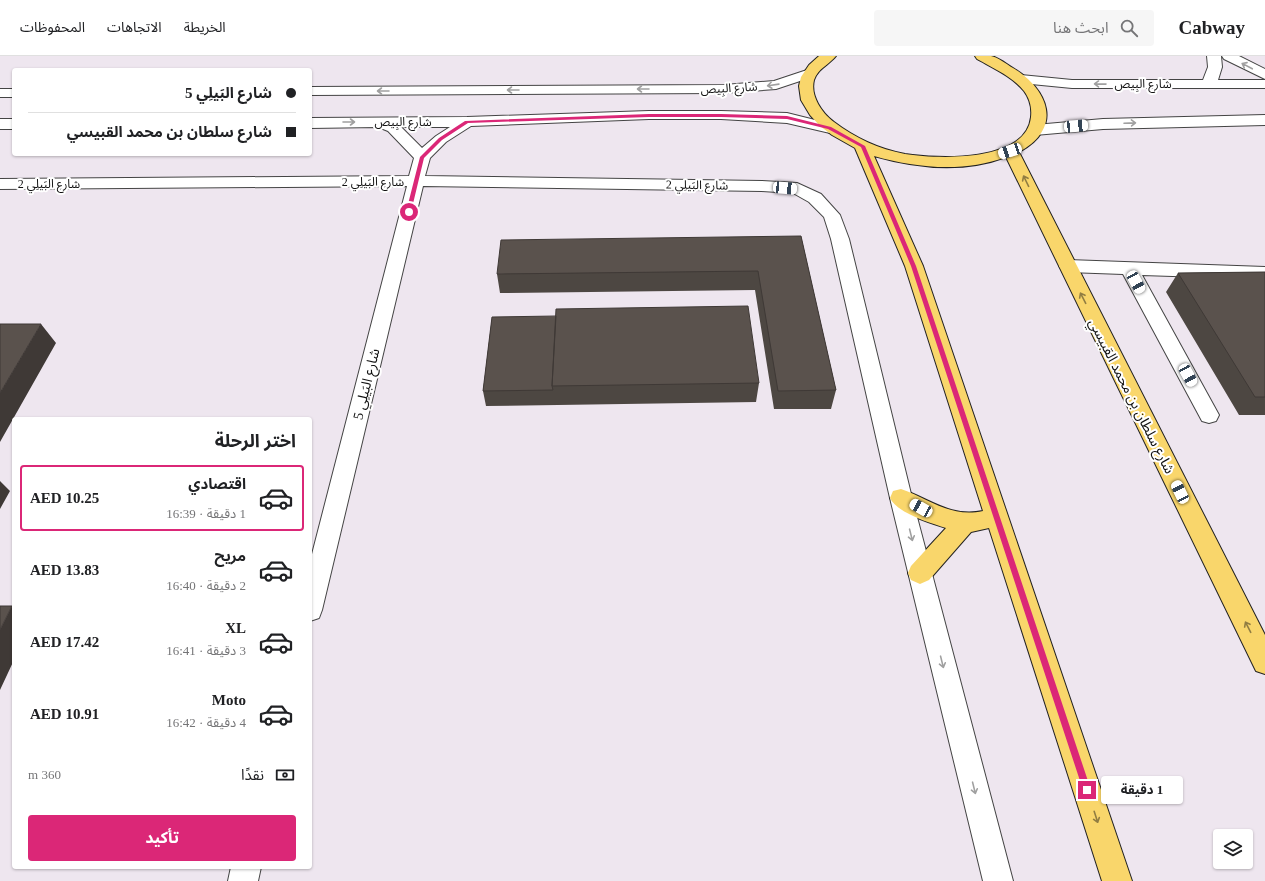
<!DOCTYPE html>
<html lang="ar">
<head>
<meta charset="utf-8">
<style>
  body { margin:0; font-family:"Times New Roman","Noto Sans Arabic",serif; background:#f6f6f6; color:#202124; direction:rtl; height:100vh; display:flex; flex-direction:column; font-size:15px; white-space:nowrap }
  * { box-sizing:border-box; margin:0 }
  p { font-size:13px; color:#757577 }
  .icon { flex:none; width:22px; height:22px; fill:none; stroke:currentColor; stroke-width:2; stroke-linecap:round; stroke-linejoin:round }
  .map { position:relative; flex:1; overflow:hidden; direction:ltr }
  .panel { position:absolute; left:12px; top:361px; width:300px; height:452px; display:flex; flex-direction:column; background:#fff; border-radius:4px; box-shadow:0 1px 3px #0004; direction:rtl }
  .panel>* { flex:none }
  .guide { position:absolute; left:12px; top:12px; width:300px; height:88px; border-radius:4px; box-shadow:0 1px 3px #0004; direction:rtl; display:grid; align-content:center; height:88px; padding:0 16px; background:#fff }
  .tools { position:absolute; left:1213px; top:773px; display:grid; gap:8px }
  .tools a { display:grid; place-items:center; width:40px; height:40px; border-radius:4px; background:#fff; box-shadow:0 1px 3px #0004; font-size:20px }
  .end { position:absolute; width:18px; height:18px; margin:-9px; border:5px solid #db2777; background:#fff; box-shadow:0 0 0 2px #fff }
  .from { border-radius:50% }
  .bubble { position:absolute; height:28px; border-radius:4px; background:#fff; box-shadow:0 1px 3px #0004; font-size:13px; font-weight:700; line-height:28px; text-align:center; direction:rtl }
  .car { position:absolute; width:12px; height:24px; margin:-12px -6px; border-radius:5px; box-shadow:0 0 3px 1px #0007; background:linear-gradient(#fff 24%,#345 0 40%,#fff 0 76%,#345 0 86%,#fff 0) }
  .guide b { display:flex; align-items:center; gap:14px; height:38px; font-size:15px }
  .guide b+b { border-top:1px solid #e0e0e0 }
  .guide i { width:10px; height:10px; background:#202124 }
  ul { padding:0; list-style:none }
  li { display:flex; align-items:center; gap:12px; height:66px; margin:0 8px 6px; padding:0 8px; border:2px solid transparent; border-radius:4px }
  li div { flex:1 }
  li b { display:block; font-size:15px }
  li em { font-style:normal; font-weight:700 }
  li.current { border-color:#db2777 }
  li>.icon { width:36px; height:36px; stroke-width:1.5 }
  h2 { padding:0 16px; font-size:18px; line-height:48px }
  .pay { display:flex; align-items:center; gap:10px; height:44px; padding:0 16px; font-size:15px }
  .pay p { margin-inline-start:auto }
  .cta { display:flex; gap:8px; margin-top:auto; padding:8px 16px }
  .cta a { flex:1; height:46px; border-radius:4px; background:#db2777; color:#fff; font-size:16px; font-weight:700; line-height:46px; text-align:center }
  header { display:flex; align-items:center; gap:24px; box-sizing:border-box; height:56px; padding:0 20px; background:#fff; border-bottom:1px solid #e0e0e0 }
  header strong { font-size:19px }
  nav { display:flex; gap:22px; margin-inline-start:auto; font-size:14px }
  .search { width:280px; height:36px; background:#f6f6f6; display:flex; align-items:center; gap:10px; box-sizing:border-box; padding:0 14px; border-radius:4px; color:#757577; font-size:15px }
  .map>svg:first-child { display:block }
  .industrial { fill:#eee6ef; fill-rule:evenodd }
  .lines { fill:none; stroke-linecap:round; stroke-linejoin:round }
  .minor-casing { stroke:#444; stroke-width:2 }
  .major-casing { stroke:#222; stroke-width:2 }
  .minor { fill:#fff; fill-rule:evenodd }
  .major { fill:#f9d66b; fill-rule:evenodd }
  .wall { fill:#4d4742 }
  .shaded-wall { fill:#3f3936 }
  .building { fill:#5a524d; stroke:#3f3936 }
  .oneway { stroke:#a0a0a0 }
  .oneway2 { stroke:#917d42 }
  .route { fill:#db2777 }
  .labels { text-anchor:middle; stroke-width:4; stroke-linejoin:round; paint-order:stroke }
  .far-street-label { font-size:12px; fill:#111; stroke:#fff }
  .street-label { font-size:14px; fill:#111; stroke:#fff }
</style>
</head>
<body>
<header>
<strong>Cabway</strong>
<div class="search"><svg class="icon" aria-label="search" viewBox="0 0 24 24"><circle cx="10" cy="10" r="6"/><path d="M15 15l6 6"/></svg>ابحث هنا</div>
<nav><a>الخريطة</a><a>الاتجاهات</a><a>المحفوظات</a></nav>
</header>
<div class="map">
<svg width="1265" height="825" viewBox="0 0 1265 825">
  <rect width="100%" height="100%" fill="#fffdf5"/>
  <!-- industrial -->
  <path class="industrial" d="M0,0H1265V825H0ZM14,14H310V98H14ZM14,363H310V811H14ZM1220,780H1246V806H1220Z"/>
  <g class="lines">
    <defs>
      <path id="minor" d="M1207,0H1221L1222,11L1218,24H1265V32H1072L1021,27L1016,26L1014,23L1016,20L1021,19L1072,24H1203L1208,11Z
        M1222,0H1239L1265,13V23L1224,3Z
        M810,13L815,14L817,17L815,20L776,33L724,37L310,39V31L724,29L774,25Z
        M0,33H14V41H0Z
        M649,55H721L787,57L835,69L838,72L835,75L830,77L787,67L721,63H649L471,70L446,86L430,102L425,120L762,125L797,127L821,138L840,159L849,183L912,442L1013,825H983L890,442L831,183L824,161L809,146L793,137L762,135L423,130L322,554L319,562L310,565V506L407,130L0,133V123L409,120L414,102L388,75L378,71L310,72V62L467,61ZM401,71H450L436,80L422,92Z
        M1265,59V69L1103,73L1035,79L1030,77L1027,74L1030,71L1035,69L1103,63Z
        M0,63H14V73H0Z
        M1068,204L1265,211V223L1142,219L1219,359L1216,365L1209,367L1202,365L1123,218L1068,216L1062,214L1059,210L1062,206Z
        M231,811H261L258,825H228Z"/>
      <path id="major" d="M819,0H836C829,9 818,12 814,24C810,40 822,57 834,66C855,82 879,93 905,98C937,103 1026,107 1031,61C1032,52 1030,43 1024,35C1013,21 993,12 977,3L975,0C980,0 986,0 991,0C998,1 1006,8 1013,12C1048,33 1064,72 1019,96L1265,579V618L1256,615L1006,101C964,117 916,112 874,100L923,210L1132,825H1102L989,472L971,476L929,524L920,528L911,524L908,517L911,510L946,472C930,467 897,457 890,442L893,435L901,433C930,443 950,462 983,455L905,210L855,92L832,79L820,70L810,59L801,44L799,30L801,21L809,9Z"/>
    </defs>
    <!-- minor casing -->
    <use href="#minor" class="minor-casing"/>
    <!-- major casing -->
    <use href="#major" class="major-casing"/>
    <!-- minor -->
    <use href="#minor" class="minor"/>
    <!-- major -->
    <use href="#major" class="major"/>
  </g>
  <!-- wall -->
  <path class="wall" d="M801,180L836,334L831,353H774L755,234L500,237L497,218Z
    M1265,216V359H1239L1166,236L1178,217Z
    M492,261L759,327L756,346L486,350L483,335Z"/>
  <!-- shaded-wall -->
  <path class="shaded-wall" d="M41,268L56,287L0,386V337Z
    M0,425L10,435L0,453Z
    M12,550L14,552V604L0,634V574Z"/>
  <!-- building -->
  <path class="building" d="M801,180L836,334L778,335L758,215L497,218L501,184Z
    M1265,216V341H1255L1178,217Z
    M748,250L759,327L552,330L556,253Z
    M556,260L552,330L553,334L483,335L492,261Z
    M0,268H41L0,337Z
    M0,550H12L0,574Z"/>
  <!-- one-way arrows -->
  <defs><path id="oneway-shaft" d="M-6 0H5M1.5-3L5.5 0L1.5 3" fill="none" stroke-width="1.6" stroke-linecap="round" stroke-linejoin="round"/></defs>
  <g class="oneway">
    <use href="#oneway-shaft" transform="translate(1247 10) rotate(-152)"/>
    <use href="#oneway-shaft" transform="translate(1100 28) rotate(-179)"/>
    <use href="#oneway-shaft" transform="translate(773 29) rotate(172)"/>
    <use href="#oneway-shaft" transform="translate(643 33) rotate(180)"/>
    <use href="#oneway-shaft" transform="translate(513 34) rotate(180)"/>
    <use href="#oneway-shaft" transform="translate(383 35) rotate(180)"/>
    <use href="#oneway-shaft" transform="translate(349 66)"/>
    <use href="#oneway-shaft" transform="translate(1130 67) rotate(-2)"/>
    <use href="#oneway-shaft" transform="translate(911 479) rotate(76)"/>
    <use href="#oneway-shaft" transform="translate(942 606) rotate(76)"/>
    <use href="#oneway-shaft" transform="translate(974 732) rotate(76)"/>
  </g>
  <g class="oneway2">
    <use href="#oneway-shaft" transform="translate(1026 125) rotate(-116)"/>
    <use href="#oneway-shaft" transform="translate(1083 242) rotate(-117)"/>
    <use href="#oneway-shaft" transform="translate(1248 571) rotate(-117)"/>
    <use href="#oneway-shaft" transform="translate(1096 761) rotate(72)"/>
  </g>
  <!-- route -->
  <path class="route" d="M649,58H721L787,60L831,71L865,90L916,210L1091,734L1090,737L1087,738L1084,737L1083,734L911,210L861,91L828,73L787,63L721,61H649L468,67L442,84L424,102L411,156L409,157L406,156L420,101L439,82L465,65Z"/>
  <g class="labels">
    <!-- far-street labels -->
    <g class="far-street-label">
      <text x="1143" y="32">شارع البِيص</text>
      <text transform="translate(729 32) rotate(-3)" y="4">شارع البِيص</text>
      <text x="403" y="70">شارع البِيص</text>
      <text x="373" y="130">شارع البَيلِي 2</text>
      <text x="49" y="132">شارع البَيلِي 2</text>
      <text transform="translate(697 129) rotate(1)" y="4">شارع البَيلِي 2</text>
    </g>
    <!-- street labels -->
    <g class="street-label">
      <text transform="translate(366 328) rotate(-76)" y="5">شارع البَيلِي 5</text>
      <text transform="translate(1132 340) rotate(63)" y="5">شارع سلطان بن محمد القبيسي</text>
    </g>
  </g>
</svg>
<div class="tools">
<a><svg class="icon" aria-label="layers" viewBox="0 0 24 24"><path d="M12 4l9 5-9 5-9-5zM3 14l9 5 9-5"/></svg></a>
</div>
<i class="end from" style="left:409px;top:156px"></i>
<i class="end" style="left:1087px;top:734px"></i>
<div class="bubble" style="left:1101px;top:720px;width:82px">1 دقيقة</div>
<i class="car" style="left:1076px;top:70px;rotate:85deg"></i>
<i class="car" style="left:1010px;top:95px;rotate:252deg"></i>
<i class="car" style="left:785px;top:132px;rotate:95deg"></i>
<i class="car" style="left:1136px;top:226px;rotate:151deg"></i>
<i class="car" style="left:1188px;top:319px;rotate:151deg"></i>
<i class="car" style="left:1180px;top:436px;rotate:334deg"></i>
<i class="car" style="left:921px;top:452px;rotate:299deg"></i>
<div class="guide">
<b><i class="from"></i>شارع البَيلِي 5</b>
<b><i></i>شارع سلطان بن محمد القبيسي</b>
</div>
<section class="panel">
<h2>اختر الرحلة</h2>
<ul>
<li class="current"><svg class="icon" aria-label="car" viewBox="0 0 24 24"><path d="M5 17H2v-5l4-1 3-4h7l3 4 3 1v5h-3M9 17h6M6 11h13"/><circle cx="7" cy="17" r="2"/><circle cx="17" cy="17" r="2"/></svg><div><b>اقتصادي</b><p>1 دقيقة · 16:39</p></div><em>AED 10.25</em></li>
<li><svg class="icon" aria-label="car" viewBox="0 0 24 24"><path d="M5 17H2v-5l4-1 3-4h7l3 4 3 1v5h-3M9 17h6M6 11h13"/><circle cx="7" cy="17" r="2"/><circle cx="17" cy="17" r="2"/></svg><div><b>مريح</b><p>2 دقيقة · 16:40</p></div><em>AED 13.83</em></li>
<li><svg class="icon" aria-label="car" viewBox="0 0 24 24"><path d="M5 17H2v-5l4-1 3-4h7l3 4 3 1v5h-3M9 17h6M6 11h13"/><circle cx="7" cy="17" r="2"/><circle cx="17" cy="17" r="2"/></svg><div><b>XL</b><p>3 دقيقة · 16:41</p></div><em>AED 17.42</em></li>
<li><svg class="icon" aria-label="car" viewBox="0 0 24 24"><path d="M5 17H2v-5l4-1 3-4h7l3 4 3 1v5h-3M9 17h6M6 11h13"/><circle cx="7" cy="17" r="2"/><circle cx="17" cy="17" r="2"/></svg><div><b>Moto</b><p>4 دقيقة · 16:42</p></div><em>AED 10.91</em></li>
</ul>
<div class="pay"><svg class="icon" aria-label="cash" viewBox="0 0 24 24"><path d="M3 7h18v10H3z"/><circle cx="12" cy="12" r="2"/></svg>نقدًا<p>360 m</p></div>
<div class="cta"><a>تأكيد</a></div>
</section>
</div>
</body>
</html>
